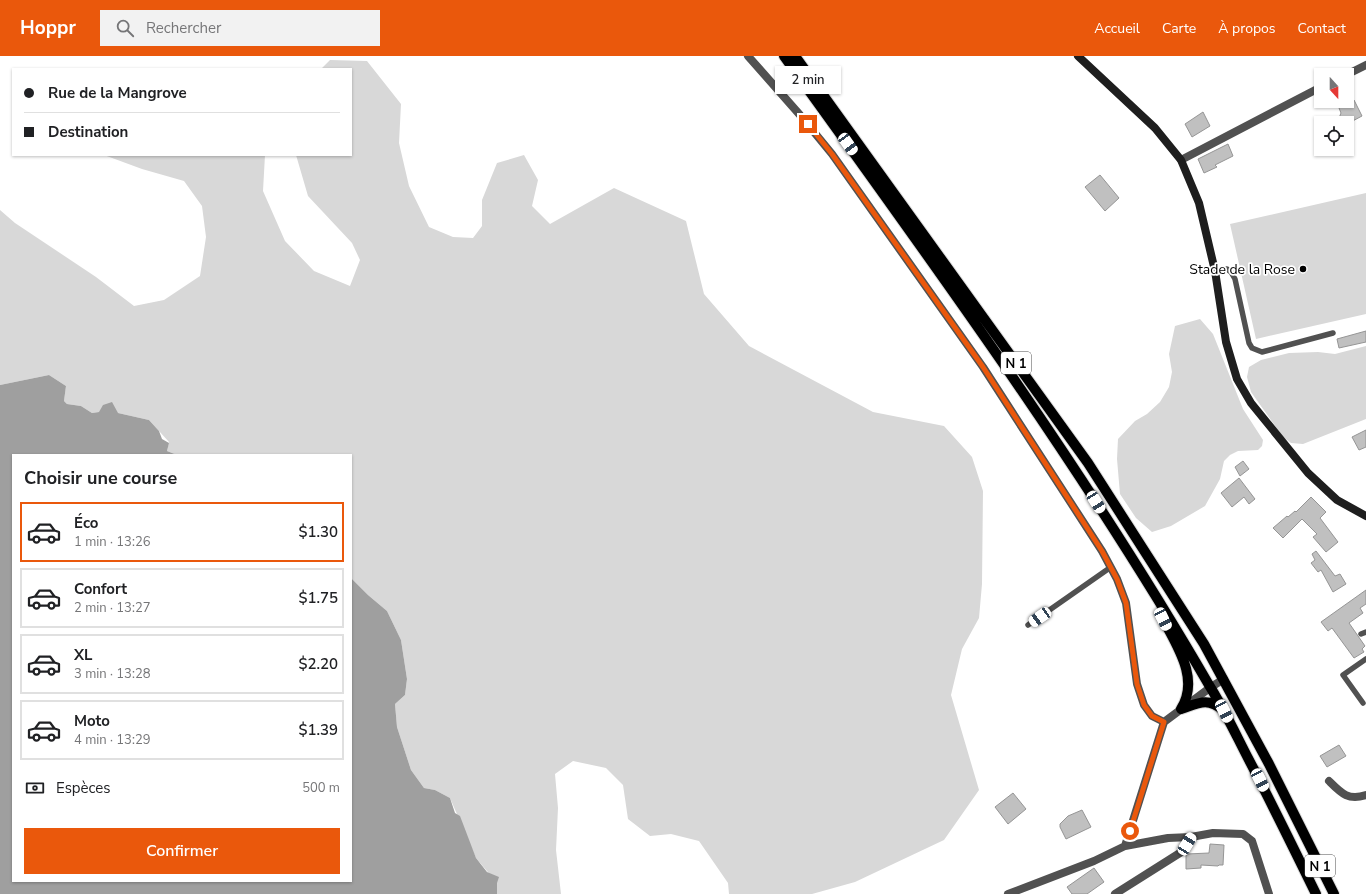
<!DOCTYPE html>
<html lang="fr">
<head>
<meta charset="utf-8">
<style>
  body { margin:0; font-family:"Nunito Sans",sans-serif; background:#f2f2f2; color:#202124; height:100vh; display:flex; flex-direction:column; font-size:15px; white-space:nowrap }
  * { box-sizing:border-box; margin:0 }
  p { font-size:13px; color:#757577 }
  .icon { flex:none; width:22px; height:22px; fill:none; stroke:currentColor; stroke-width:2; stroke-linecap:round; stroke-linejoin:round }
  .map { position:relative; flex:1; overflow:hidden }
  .side { position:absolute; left:12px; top:398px; width:340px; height:428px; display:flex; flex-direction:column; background:#fff; border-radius:0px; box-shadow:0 1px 3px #0004 }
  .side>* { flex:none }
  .top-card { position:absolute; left:12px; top:12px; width:340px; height:88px; border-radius:0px; box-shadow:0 1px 3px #0004; display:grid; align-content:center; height:88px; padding:0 12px; background:#fff }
  .needle { width:26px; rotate:159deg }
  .buttons { position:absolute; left:1314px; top:12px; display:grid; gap:8px }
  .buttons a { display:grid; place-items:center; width:40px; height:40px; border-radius:0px; background:#fff; box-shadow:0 1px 3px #0004; font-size:20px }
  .end { position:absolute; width:18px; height:18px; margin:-9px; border:5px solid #ea580c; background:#fff; box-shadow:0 0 0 2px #fff }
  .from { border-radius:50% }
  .bubble { position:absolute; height:28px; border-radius:0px; background:#fff; box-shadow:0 1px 3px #0004; font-size:13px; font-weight:600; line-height:28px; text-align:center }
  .car { position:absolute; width:12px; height:24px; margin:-12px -6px; border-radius:5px; box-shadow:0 0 3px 1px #0007; background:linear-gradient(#fff 24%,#345 0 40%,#fff 0 76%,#345 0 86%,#fff 0) }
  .top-card b { display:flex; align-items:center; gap:14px; height:38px; font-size:15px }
  .top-card b+b { border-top:1px solid #e0e0e0 }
  .top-card i { width:10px; height:10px; background:#202124 }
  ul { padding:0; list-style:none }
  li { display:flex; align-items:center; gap:12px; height:60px; margin:0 8px 6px; padding:0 4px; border:2px solid #e0e0e0; border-radius:0px }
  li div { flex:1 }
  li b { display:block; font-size:15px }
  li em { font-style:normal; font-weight:600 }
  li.on { border-color:#ea580c }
  li>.icon { width:36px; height:36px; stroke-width:1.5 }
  h2 { padding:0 12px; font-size:18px; line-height:48px }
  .pay { display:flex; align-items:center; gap:10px; height:44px; padding:0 12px; font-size:15px }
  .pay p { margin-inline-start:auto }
  .primary-button { display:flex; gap:8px; margin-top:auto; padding:8px 12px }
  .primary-button a { flex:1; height:46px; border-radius:0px; background:#ea580c; color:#fff; font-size:16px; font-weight:600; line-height:46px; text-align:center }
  header { display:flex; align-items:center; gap:24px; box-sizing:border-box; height:56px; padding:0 20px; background:#ea580c; color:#fff }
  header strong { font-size:19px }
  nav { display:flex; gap:22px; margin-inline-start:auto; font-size:14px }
  .search { width:280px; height:36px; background:#f2f2f2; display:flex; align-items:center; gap:10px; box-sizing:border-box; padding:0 14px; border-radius:0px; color:#757577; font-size:15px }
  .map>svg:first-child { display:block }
  .green { fill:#d8d8d8 }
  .water { fill:#9f9f9f }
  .building { fill:#c0c0c0; stroke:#959595 }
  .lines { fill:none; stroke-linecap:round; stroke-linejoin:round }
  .primary-casing { stroke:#dbdbdb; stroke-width:12 }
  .lane { stroke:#515151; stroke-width:5.5 }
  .street { stroke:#515151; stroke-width:8 }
  .secondary { stroke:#1e1e1e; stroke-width:8 }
  .primary { stroke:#000; stroke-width:10 }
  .route { stroke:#ea580c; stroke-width:5 }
  .poi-dot { fill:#000; stroke:#fff; stroke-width:1.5 }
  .labels { text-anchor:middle; stroke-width:3.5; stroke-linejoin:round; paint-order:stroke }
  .shield { fill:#fff; stroke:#4c4c4c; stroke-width:1 }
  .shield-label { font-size:13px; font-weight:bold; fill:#000 }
  .poi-label { font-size:14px; fill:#000; stroke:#fff; text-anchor:end }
</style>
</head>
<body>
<header>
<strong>Hoppr</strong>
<div class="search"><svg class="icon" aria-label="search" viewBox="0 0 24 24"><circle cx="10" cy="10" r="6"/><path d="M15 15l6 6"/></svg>Rechercher</div>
<nav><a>Accueil</a><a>Carte</a><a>À propos</a><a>Contact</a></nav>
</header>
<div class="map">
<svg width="1366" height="838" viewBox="0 0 1366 838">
  <rect width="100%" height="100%" fill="#fff"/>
  <!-- green -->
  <path class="green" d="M330,4L367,5L401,48L399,87L409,130L429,171L453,181L473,182L482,170V144L497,107L524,99L538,124L532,150L550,168L614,132L686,165L704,238L749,290L873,356L944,370L972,401L983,435L982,528L979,562L962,593L951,639L979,734L944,784L855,826L812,838H729L728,827L699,785L671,778L650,780L628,763L623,729L606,712L573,705L555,718L558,752L556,794L561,838H497V827L476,802L450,742L435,734L424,732L411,714L397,671L395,648L405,639L407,623L401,584L387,555L368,539L352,523L351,519V399H177L167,395L169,386L149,364L118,357L99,356L92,357L81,350L67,348L64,345L66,330L49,319L0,329V154L15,167L96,221L134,250L164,244L200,220L206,181L202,150L184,125L142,113L104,99H265L263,135L285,185L314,215L350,230L360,204L352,187L308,140L296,99H351V13H321Z
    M1366,137V258L1256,283L1230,168Z
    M1200,263L1213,278L1243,353L1263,384L1262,390L1258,394L1238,395L1230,399L1224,405L1220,423L1205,450L1171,470L1152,476L1136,462L1120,438L1117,403L1118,383L1135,365L1147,358L1160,346L1169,331L1172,316L1169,298L1175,270Z
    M1366,290V363L1303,388L1291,387L1283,381L1251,336L1247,321L1249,311L1261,304L1289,297L1318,296L1335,298Z"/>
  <!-- water -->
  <path class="water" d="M49,319L66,330L64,345L67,348L81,350L92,357L99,356L103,349L112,346L118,357L149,364L159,375L162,383L169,387L167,395L177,399H13V825H351V519L352,523L368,539L387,555L401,584L407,623L405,639L395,648L397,671L411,714L424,732L435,734L450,742L455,757L460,760L476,802L487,816L499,821L497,827V838H0V329Z"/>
  <!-- building -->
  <path class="building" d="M1354,44L1362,60L1347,68V64L1339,62L1341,57L1339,52Z
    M1203,56L1210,70L1192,81L1185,68Z
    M1228,88L1233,100L1215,109L1217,111L1204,117L1198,103Z
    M1100,119L1119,142L1105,155L1085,131Z
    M1366,275V286L1339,292L1337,283Z
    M1366,374V391L1359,394L1352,381Z
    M1243,405L1249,413L1240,420L1235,411Z
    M1239,422L1255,443L1249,448L1244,441L1232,451L1221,437Z
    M1311,441L1326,456L1320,462L1338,486L1326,496L1313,481L1317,478L1302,463L1283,482L1273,472L1287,460L1288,461L1295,455L1296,456Z
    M1316,495L1335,520L1340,518L1346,528L1333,536L1321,514L1318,516L1311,507L1315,504L1312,498Z
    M1366,534V548L1360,552L1363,557L1349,567L1365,590L1362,593L1364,596L1354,602L1332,572L1328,575L1321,566Z
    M1339,689L1346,700L1327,711L1320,700Z
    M1013,737L1026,753L1008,768L995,751Z
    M1082,754L1091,771L1066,783L1060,771V768L1068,760Z
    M1210,788L1224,789L1223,809H1219L1218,810L1201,809V812L1186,813V800L1187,798L1209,797Z
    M1094,812L1104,826L1087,838H1072L1067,831Z"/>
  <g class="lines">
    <defs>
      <path id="primary" d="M784,0C932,205 1082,410 1209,629C1224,653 1236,679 1249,704C1272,748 1294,793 1316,838
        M795,0L1088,407L1204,588L1269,708L1334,838
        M1163,563C1177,590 1200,623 1181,653
        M1181,653C1199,647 1207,641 1223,654"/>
    </defs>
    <!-- primary casing -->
    <use href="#primary" class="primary-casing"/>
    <!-- lane -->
    <path class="lane" d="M1215,215L1227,213L1231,216L1235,223L1249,287L1252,292L1262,296L1333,277
      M1028,569L1111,511
      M1361,578L1366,576
      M1363,647L1343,619L1366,603"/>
    <!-- street -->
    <path class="street" d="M748,0L800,59L832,98L983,311L1102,495L1117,523L1126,547L1137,628L1144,649L1152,660L1164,666
      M1346,19L1366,9
      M1181,104L1321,31
      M1329,725C1341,737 1348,745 1366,739
      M1191,781L1213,777L1243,778L1252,785L1269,838
      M1008,838L1094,805L1125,790L1164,666L1211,631L1224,623
      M1115,838L1183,795L1191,781L1168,782L1125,790"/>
    <!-- secondary -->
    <path class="secondary" d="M1078,0L1155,72L1181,104L1199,147L1215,215L1226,286L1237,323L1251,347L1308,417L1337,444L1366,460"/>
    <!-- primary -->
    <use href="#primary" class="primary"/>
  </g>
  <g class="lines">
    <!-- route -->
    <path class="route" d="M808,68L832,98L983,311L1102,495L1117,523L1126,547L1137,628L1144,649L1152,660L1164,666L1130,775"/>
  </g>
  <!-- markers -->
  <circle class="poi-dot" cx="1303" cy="213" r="4"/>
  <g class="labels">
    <!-- shield labels -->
    <g class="shield">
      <rect x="1001" y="296" width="30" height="22" rx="3"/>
      <rect x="1305" y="799" width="30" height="22" rx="3"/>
    </g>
    <g class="shield-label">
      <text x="1016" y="312">N 1</text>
      <text x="1320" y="815">N 1</text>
    </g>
    <!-- poi labels -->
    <g class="poi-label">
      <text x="1295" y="218">Stade de la Rose</text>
    </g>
  </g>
</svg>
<div class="buttons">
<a><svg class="needle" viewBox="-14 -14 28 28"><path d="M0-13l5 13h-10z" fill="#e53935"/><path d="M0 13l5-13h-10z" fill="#757577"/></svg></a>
<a><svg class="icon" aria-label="locate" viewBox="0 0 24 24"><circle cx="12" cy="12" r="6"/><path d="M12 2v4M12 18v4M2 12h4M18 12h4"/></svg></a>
</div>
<i class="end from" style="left:1130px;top:775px"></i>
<i class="end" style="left:808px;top:68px"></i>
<div class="bubble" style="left:775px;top:10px;width:66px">2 min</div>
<i class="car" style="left:848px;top:88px;rotate:144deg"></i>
<i class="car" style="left:1096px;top:446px;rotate:148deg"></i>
<i class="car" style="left:1040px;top:561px;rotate:235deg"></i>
<i class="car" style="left:1163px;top:563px;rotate:154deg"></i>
<i class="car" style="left:1224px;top:655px;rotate:153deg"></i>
<i class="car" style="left:1260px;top:724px;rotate:153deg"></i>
<i class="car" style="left:1187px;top:788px;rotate:31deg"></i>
<div class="top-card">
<b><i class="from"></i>Rue de la Mangrove</b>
<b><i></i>Destination</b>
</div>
<section class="side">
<h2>Choisir une course</h2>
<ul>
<li class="on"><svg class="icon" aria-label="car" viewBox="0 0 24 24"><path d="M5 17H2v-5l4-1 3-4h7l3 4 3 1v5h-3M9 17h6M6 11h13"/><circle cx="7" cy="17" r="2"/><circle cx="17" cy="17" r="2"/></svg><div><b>Éco</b><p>1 min · 13:26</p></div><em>$1.30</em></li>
<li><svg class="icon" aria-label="car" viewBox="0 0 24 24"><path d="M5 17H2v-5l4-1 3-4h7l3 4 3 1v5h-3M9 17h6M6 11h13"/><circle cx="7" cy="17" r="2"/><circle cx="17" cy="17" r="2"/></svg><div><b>Confort</b><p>2 min · 13:27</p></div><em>$1.75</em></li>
<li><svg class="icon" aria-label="car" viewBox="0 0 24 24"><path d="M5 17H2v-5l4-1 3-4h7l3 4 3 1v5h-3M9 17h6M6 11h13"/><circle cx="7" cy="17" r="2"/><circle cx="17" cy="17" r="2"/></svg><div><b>XL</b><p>3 min · 13:28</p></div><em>$2.20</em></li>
<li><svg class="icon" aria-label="car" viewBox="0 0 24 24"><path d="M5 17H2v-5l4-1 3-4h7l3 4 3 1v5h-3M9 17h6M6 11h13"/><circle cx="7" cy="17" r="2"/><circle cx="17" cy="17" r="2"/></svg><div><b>Moto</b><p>4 min · 13:29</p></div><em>$1.39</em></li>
</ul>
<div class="pay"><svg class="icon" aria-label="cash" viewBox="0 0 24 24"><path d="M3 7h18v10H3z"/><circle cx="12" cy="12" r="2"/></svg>Espèces<p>500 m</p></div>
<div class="primary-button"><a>Confirmer</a></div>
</section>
</div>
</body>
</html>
